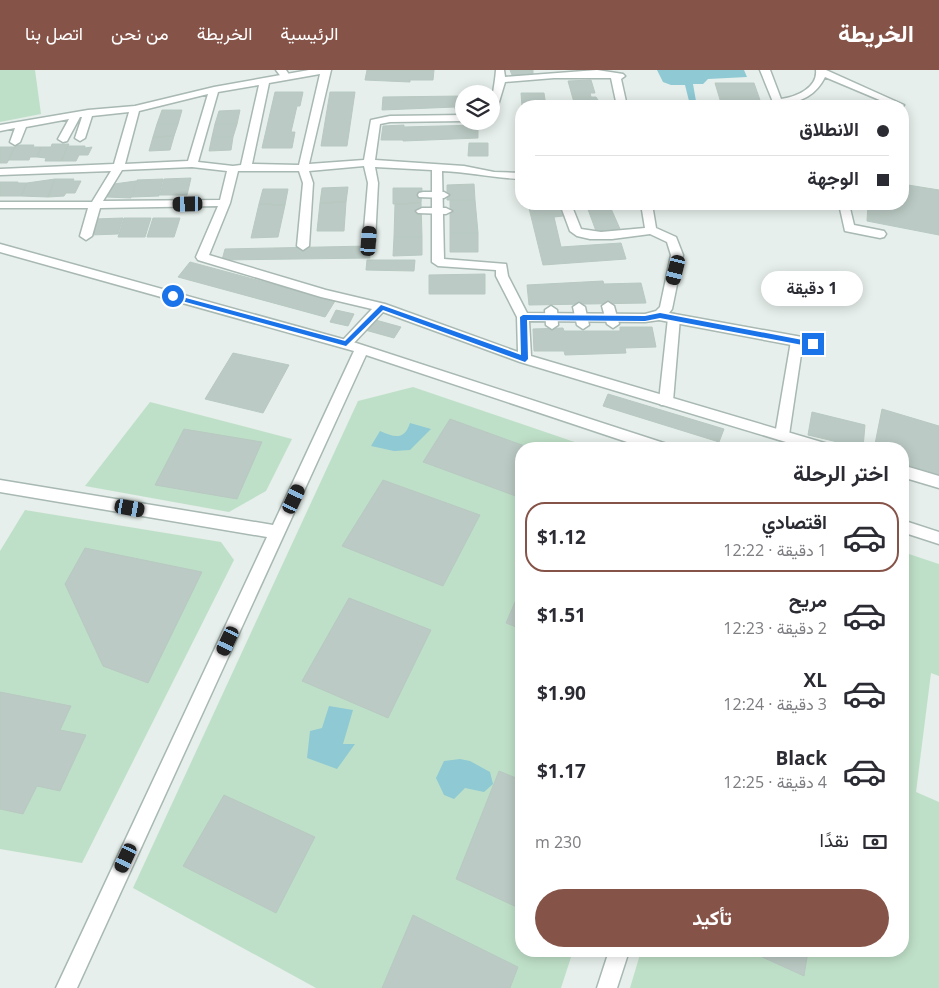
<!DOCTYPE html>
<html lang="ar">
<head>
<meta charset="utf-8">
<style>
  body { margin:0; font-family:"Open Sans",Vazirmatn,sans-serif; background:#f7f7f7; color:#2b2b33; direction:rtl; height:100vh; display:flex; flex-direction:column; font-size:19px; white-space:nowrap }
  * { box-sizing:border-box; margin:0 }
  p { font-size:16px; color:#7c7c81 }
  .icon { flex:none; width:28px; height:28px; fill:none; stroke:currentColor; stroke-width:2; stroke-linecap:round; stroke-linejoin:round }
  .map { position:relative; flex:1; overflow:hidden; direction:ltr }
  .sheet { position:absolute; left:515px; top:372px; width:394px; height:515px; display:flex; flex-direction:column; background:#fff; border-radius:20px; box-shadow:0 2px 12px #0003; direction:rtl }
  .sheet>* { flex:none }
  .guide { position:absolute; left:515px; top:30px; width:394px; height:110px; border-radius:20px; box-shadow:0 2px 12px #0003; direction:rtl; display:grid; align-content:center; height:110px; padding:0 20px; background:#fff }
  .controls { position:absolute; left:455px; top:15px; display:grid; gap:10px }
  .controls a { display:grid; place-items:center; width:45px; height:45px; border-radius:50%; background:#fff; box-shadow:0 2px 12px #0003; font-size:25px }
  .end { position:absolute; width:22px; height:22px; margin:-11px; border:6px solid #1a73e8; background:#fff; box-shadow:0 0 0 2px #fff }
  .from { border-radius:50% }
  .bubble { position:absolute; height:35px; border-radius:18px; background:#fff; box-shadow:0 2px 12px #0003; font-size:16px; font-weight:700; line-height:35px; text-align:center; direction:rtl }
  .car { position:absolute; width:15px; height:30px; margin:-15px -8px; border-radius:6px; box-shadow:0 0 4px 1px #0007; background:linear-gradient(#222 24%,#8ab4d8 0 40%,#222 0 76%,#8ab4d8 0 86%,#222 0) }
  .guide b { display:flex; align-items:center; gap:18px; height:48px; font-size:19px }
  .guide b+b { border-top:1px solid #e1e1e2 }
  .guide i { width:12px; height:12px; background:#2b2b33 }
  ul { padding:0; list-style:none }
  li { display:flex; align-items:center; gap:15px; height:70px; margin:0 10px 8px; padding:0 10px; border:2px solid transparent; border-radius:20px }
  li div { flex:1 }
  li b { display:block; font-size:19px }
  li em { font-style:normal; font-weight:700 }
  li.selected { border-color:#855347 }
  li>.icon { width:45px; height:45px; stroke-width:1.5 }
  h2 { padding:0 20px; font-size:22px; line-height:60px }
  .pay { display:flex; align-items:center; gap:12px; height:55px; padding:0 20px; font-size:19px }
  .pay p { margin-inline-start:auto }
  .cta { display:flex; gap:10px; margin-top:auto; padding:10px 20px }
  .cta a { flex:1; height:58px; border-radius:30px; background:#855347; color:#fff; font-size:20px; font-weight:700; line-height:58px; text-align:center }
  header { display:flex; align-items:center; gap:30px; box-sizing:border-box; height:70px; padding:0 25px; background:#855347; color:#fff }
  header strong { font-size:24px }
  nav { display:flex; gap:28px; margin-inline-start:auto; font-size:18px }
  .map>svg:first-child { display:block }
  .green { fill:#bfe0c8 }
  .water { fill:#8ec9d4 }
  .building { fill:#bbcac4; stroke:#b8c9c2 }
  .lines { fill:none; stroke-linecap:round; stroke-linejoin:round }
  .lane-casing { stroke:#a8b8b2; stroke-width:3 }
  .street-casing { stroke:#a8b8b2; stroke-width:3 }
  .lane { fill:#fff; fill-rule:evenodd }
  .street { fill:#fff; fill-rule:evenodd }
  .route { fill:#1a73e8 }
</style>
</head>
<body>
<header>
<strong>الخريطة</strong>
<nav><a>الرئيسية</a><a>الخريطة</a><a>من نحن</a><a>اتصل بنا</a></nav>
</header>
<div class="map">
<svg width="939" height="918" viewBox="0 0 939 918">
  <rect width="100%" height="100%" fill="#e6efeb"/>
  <!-- green -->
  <path class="green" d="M0,0H35L41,44L0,52Z
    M413,317L595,379H521V881H573L561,918H316L133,818L358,331Z
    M150,332L292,369L266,421L229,442L85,416Z
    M25,440L221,472L234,490L82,793L0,779V481Z
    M903,482L939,494V606L931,603L916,722L939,732V918H630L641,881H902Z"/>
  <!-- water -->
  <path class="water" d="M657,0H744L747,7L708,9L703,14H693L696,31L708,36H669L674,32L689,31L685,15H671L663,12Z
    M410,353L431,359L410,380L394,381L371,376L380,361C394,367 404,371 410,353Z
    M329,636L353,640L343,674H355L337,699L307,688L310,661L322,658Z
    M460,689L470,691L490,702L493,714L484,722L465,718L454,729L444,725L436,708L444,691Z"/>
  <!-- building -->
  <path class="building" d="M367,0H434L433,10H410V12L365,10Z
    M510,0H533V5H512Z
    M591,10L595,23H590L591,27H596L598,30L591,31L592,33H596L597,36H575L568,11Z
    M715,13H754L761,33H721Z
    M275,22H303L300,36H297L291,62H295L292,78H262Z
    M330,22H355L347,76H321Z
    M521,23H544L546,36H522Z
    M464,26V39H455V37L382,40L383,27Z
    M162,40H182L178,54H157Z
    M240,40L237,54H215L219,41Z
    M157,54H178L174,66L153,67Z
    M215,54H237L233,67H212Z
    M404,55V57L478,55V68L403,71V70H381L383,56Z
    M174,66L170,80L149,81L153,67Z
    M212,67H233L231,80L209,81Z
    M469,73H488V86H468Z
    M52,74H69L61,91H45L46,88L37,87L41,77H51Z
    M16,75H34L33,77H41L37,87H30L29,90H8Z
    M68,76H85V78L92,77L88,85H79L76,91H61Z
    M0,77H15L7,93H0Z
    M191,108L187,125H160L164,109Z
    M55,109H74L73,111H81L75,123H66L64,126L48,127Z
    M55,109L48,127L21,126L27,113Z
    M163,109L159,126L132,127L137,110Z
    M136,111L131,128L107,127L114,114Z
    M0,112H18V113H27L21,126H0Z
    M474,114L475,130H447V115Z
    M902,114L939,120V165L867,151L868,134H902Z
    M348,117L346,132L320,133L322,118Z
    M393,118H422L421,133L393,134Z
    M263,119H288L285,135L259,134Z
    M450,130H475L478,163H450Z
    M346,132L344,161H317L320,133Z
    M421,133L422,167H394L395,134Z
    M259,134L285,135L278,167L251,168Z
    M528,134H559L563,146L554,147L561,177L621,173L626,189L543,195Z
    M586,134H609L620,159L596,161Z
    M123,148L118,164L90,165L95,149Z
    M124,148H151L145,167H118Z
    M153,148H180L174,167H147Z
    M450,163H478V182H450Z
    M394,167H422V185L393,186Z
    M369,176L370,188L222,190L225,179Z
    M367,190H415L414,201L366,200Z
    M190,192L335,231L325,247L178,207Z
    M485,204V224H429V205Z
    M603,211L604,214L641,213L646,233L529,235L527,215Z
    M336,240L354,244L348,256L330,252Z
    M372,249L401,257L394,268L365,260Z
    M620,257H652L656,277L625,278L626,283L565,285L564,281H534L533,259L563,258L564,261H620Z
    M233,283L289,295L263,343L205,329Z
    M608,324L724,359L719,372L603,336Z
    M882,339L939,356V405L902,393V379H874Z
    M812,342L865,355L863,378L808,365Z
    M450,349L533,379H521V428L423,392Z
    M184,359L262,372L237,429L155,415Z
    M383,410L480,445L443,516L342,476Z
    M85,478L202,502L148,613L103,596L65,514Z
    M521,518V559L506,553Z
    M349,528L431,560L388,648L302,611Z
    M0,622L71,636L60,660L86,665L60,721L37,716L23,744L0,739Z
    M499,701L521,710V839L456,809Z
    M224,725L315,767L276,843L183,796Z
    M413,845L518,897L510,918H382Z
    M749,881H808L804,906Z"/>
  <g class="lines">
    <defs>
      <path id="lane" d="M309,0H331L309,94L364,90L371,50L390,46L464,45V51L390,52L380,54L375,90L464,96L494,102L521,103V109C494,108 469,102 442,101L444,189L506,194L508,206L527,243L645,244L656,241L660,237L671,185L667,172L650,164L612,169H590L577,166L570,161L560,134H571L581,159L601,162L645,158L641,134H652L656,158L676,167L683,185L672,239L669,243L813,269L817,271L819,274L817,277L813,279L659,250L645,252L529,251L531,286L828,374L833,375L835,379H809L520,292L383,242L350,277H342L340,274L342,271L372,239L321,227L198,190L196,187L218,136L100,138L92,166L86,170L80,166L88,138H0V132H92L111,101L0,105V99L114,94L129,42L92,46L85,68L80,71L75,68L82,47H80L67,71L63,72L58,69L69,49L26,57L20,72L15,75L10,72L15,58L0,61V55L88,40L135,36L214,17ZM320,4L299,95L252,94L269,13ZM259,15L241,95L233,96L198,92L218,22ZM208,24L188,91L125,94L139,41ZM364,96L368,113L363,171L369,175L375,171L378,113L375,97L432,100V192L438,196L496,200V206L517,247L518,282L385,234L326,220L209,185L230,133L238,101H299L303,113L297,176L303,180L309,176L313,113L309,101ZM192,97L227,101L220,130L103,131L122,100Z
        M496,0H504L505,7L597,0L623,4L625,6L621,9L627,36H617L611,8H554L505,12L496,42L491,45C491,29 495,15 496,0Z
        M760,0H770L781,29C796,27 818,18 816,0H826L904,35L902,37L894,36L825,7C816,25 802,32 782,34V36H772L773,32Z
        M839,134H849L854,155L884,161L886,164L884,167L880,168L845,161Z
        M902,395L939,406V418L902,407Z"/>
      <path id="street" d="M276,0H286L290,6L288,8H282Z
        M423,122H444L449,125L444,128L419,127L418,125L419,123Z
        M422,138H446L452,141L446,144L418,143L416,141Z
        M0,174L350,271L670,375L672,379H648L366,285L77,918H56L267,467L0,422V410L273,455L354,281L0,182Z
        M608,232L614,236L619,254L613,258L607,254L602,236Z
        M579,233L585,237L589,255L583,259L577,255L573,237Z
        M551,236L557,240L558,255L552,259L546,255L545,240Z
        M674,244L680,248L673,331L671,335H661L659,331L668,248Z
        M797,267L801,268L803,271L789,365L787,369L782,370L777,369L775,365L791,271L793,268Z
        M902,450L939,462V474L902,462Z
        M609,881H629L617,918H597Z"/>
    </defs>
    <!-- lane casing -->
    <use href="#lane" class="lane-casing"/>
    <!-- street casing -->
    <use href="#street" class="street-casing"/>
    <!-- lane -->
    <use href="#lane" class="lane"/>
    <!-- street -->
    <use href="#street" class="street"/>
  </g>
  <!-- route -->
  <path class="route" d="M171,224L345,271L381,235L521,285L520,247L523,245L645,246L660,243L813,272L816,274L813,277L660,248L645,251L527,250L528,289L525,292L383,240L346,276L171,228Z"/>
</svg>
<div class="controls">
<a><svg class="icon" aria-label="layers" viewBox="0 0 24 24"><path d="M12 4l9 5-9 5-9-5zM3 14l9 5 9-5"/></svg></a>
</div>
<i class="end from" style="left:173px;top:226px"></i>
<i class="end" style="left:813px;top:274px"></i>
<div class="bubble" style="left:761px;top:201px;width:102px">1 دقيقة</div>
<i class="car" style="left:188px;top:134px;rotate:269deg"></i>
<i class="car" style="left:369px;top:171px;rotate:4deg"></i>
<i class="car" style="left:676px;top:200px;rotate:194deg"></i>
<i class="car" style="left:294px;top:429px;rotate:25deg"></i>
<i class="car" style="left:130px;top:438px;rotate:100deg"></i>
<i class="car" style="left:228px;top:571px;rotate:205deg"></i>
<i class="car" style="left:126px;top:788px;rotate:205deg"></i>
<div class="guide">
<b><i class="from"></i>الانطلاق</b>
<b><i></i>الوجهة</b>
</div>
<section class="sheet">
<h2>اختر الرحلة</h2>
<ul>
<li class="selected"><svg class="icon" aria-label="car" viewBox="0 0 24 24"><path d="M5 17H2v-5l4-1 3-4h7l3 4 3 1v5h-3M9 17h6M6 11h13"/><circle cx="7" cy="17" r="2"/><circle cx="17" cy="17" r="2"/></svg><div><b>اقتصادي</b><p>1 دقيقة · 12:22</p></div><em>$1.12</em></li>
<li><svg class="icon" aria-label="car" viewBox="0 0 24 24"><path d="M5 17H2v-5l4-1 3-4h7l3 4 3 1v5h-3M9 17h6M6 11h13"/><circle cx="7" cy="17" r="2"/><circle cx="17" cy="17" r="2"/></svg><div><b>مريح</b><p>2 دقيقة · 12:23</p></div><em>$1.51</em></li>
<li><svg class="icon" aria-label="car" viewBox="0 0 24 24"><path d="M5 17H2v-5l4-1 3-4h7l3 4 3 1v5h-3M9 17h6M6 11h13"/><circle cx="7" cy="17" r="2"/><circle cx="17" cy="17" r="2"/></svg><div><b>XL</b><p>3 دقيقة · 12:24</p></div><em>$1.90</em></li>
<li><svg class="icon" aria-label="car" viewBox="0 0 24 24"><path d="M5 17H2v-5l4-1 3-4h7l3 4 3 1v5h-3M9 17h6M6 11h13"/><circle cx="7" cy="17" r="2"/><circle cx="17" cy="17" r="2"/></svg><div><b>Black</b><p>4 دقيقة · 12:25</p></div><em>$1.17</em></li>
</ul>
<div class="pay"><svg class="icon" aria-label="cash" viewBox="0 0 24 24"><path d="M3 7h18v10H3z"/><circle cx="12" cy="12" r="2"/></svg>نقدًا<p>230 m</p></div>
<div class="cta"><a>تأكيد</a></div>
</section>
</div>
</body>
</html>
